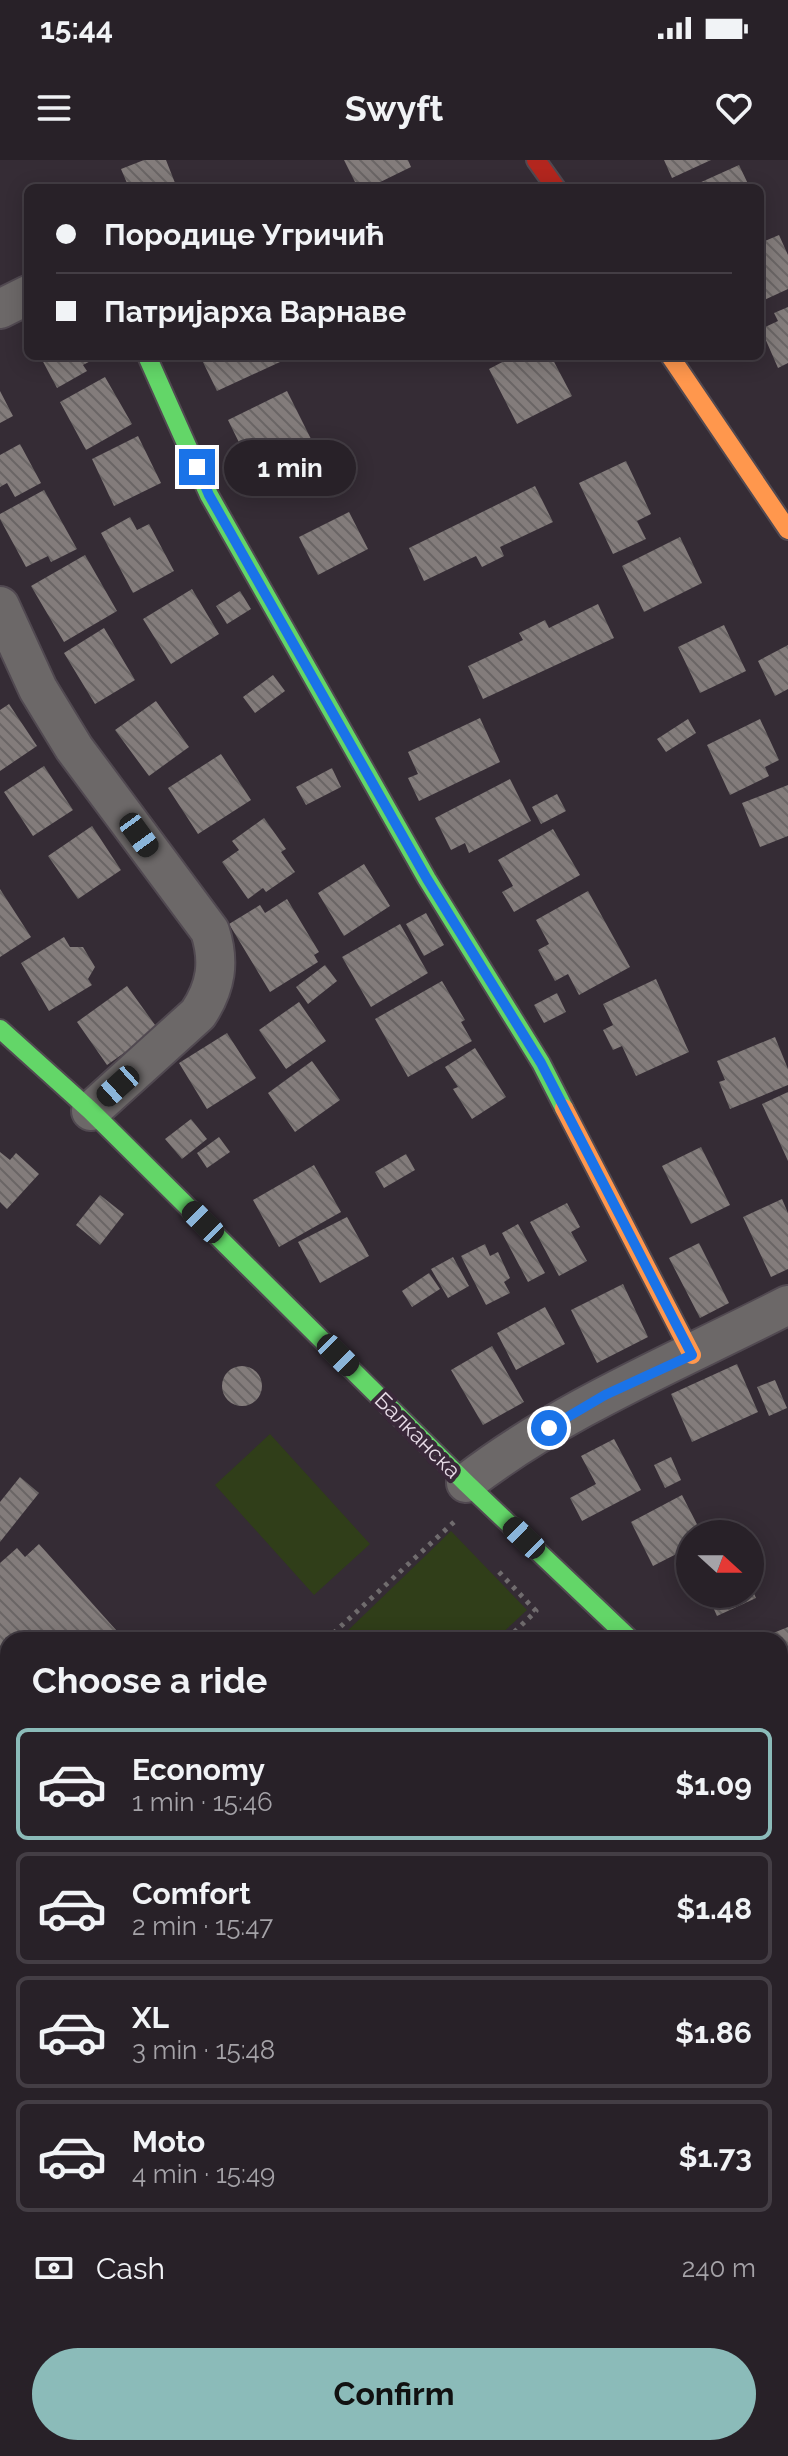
<!DOCTYPE html>
<html lang="en">
<head>
<meta charset="utf-8">
<style>
  body { margin:0; font-family:Raleway,sans-serif; background:#342e34; color:#f1f3f6; height:100vh; display:flex; flex-direction:column; font-size:30px; white-space:nowrap }
  * { box-sizing:border-box; margin:0 }
  p { font-size:26px; color:#a5a3a8 }
  .icon { flex:none; width:44px; height:44px; fill:none; stroke:currentColor; stroke-width:2; stroke-linecap:round; stroke-linejoin:round }
  .map { position:relative; flex:1; overflow:hidden }
  .details { position:absolute; left:0px; top:1472px; width:788px; height:824px; display:flex; flex-direction:column; background:#282128; border-radius:24px 24px 0 0; box-shadow:0 4px 20px #0003,0 0 0 2px #443e45 }
  .details>* { flex:none }
  .hud { position:absolute; left:24px; top:24px; width:740px; height:176px; border-radius:12px; box-shadow:0 4px 20px #0003,0 0 0 2px #443e45; display:grid; align-content:center; height:176px; padding:0 32px; background:#282128 }
  .needle { width:52px; rotate:111deg }
  .buttons { position:absolute; left:676px; top:1360px; display:grid; gap:16px }
  .buttons a { display:grid; place-items:center; width:88px; height:88px; border-radius:50%; background:#282128; box-shadow:0 4px 20px #0003,0 0 0 2px #443e45; font-size:40px }
  .end { position:absolute; width:36px; height:36px; margin:-18px; border:10px solid #1a73e8; background:#fff; box-shadow:0 0 0 4px #fff }
  .from { border-radius:50% }
  .bubble { position:absolute; height:56px; border-radius:28px; background:#282128; box-shadow:0 4px 20px #0003,0 0 0 2px #443e45; font-size:26px; font-weight:700; line-height:56px; text-align:center }
  .car { position:absolute; width:24px; height:48px; margin:-24px -12px; border-radius:10px; box-shadow:0 0 6px 2px #0007; background:linear-gradient(#222 24%,#8ab4d8 0 40%,#222 0 76%,#8ab4d8 0 86%,#222 0) }
  .hud b { display:flex; align-items:center; gap:28px; height:76px; font-size:30px }
  .hud b+b { border-top:2px solid #443e45 }
  .hud i { width:20px; height:20px; background:#f1f3f6 }
  ul { padding:0; list-style:none }
  li { display:flex; align-items:center; gap:24px; height:112px; margin:0 16px 12px; padding:0 16px; border:4px solid #443e45; border-radius:12px }
  li div { flex:1 }
  li b { display:block; font-size:30px }
  li em { font-style:normal; font-weight:700 }
  li.on { border-color:#8bbbb9 }
  li>.icon { width:72px; height:72px; stroke-width:1.5 }
  h2 { padding:0 32px; font-size:36px; line-height:96px }
  .pay { display:flex; align-items:center; gap:20px; height:88px; padding:0 32px; font-size:30px }
  .pay p { margin-inline-start:auto }
  .action { display:flex; gap:16px; margin-top:auto; padding:16px 32px }
  .action a { flex:1; height:92px; border-radius:48px; background:#8bbbb9; color:#111; font-size:32px; font-weight:700; line-height:92px; text-align:center }
  .status { display:flex; justify-content:space-between; align-items:center; height:56px; padding:0 40px; background:#282128; direction:ltr }
  .status svg { height:22px; fill:currentColor }
  header { display:flex; justify-content:space-between; align-items:center; height:104px; padding:0 32px; background:#282128; font-size:36px; font-weight:700 }
  .map>svg:first-child { display:block }
  .garden { fill:#303e19 }
  .building { fill:url(#building-back-hatch) }
  .lines { fill:none; stroke-linecap:round; stroke-linejoin:round }
  .lane-casing { stroke:#514951; stroke-width:22 }
  .street-casing { stroke:#514951; stroke-width:42 }
  .fast-casing { stroke:#514951; stroke-width:22 }
  .slow-casing { stroke:#514951; stroke-width:22 }
  .jam-casing { stroke:#514951; stroke-width:22 }
  .path { stroke:#706c6e; stroke-width:5; stroke-dasharray:4 6; stroke-linecap:butt }
  .lane { stroke:#6c6868; stroke-width:18 }
  .street { stroke:#6c6868; stroke-width:38 }
  .fast { stroke:#63d668; stroke-width:18 }
  .slow { stroke:#ff974d; stroke-width:18 }
  .jam { stroke:#b3261e; stroke-width:18 }
  .route { stroke:#1a73e8; stroke-width:10 }
  .labels { text-anchor:middle; stroke-width:8; stroke-linejoin:round; paint-order:stroke }
  .street-label { font-size:22px; fill:#e7dce7; stroke:#392839 }
</style>
</head>
<body>
<div class="status"><b>15:44</b><svg viewBox="0 0 49 12"><path d="M0 12V9h3v3zM5 12V6h3v6zM10 12V3h3v9zM15 12V0h3v12zM26 1h20v11H26zM47 4h2v5h-2z"/></svg></div>
<header><svg class="icon" aria-label="menu" viewBox="0 0 24 24"><path d="M4 6h16M4 12h16M4 18h16"/></svg>Swyft<svg class="icon" aria-label="heart" viewBox="0 0 24 24"><path d="M12 20l-8-8c-3-5 5-10 8-4 3-6 11-1 8 4z"/></svg></header>
<div class="map">
<svg width="788" height="2296" viewBox="0 0 788 2296">
  <defs>
    <pattern id="building-back-hatch" width="6" height="6" patternUnits="userSpaceOnUse" patternTransform="scale(2)"><rect width="6" height="6" fill="#837c7b"/><path d="M-1 5l2 2M0 0l6 6M5-1l2 2" fill="none" stroke="#6a6565"/></pattern>
  </defs>
  <rect width="100%" height="100%" fill="#352c35"/>
  <!-- garden -->
  <path class="garden" d="M270,1274L370,1384L314,1435L215,1325Z
    M451,1371L527,1450L495,1480H338Z"/>
  <!-- building -->
  <path class="building" d="M144,0H166L177,28H129L121,9Z
    M344,0H408L411,7L368,28H358Z
    M664,0H711L672,18Z
    M739,5L750,28H688Z
    M779,75L788,95V129L760,142V83Z
    M788,147V203L778,208L761,169L778,161L774,153Z
    M40,196H100L83,205L87,211L57,228Z
    M200,196H277L280,202L217,231Z
    M514,196H551L572,236L517,264L489,209Z
    M105,217L132,264L86,290L60,242Z
    M0,231L13,256L0,263Z
    M287,231L311,279L252,309L228,260Z
    M138,276L161,323L114,346L92,299Z
    M20,284L41,323L15,337L7,323L0,327V295Z
    M626,301L651,354L637,361L646,379L613,394L579,323Z
    M535,326L553,362L500,387L504,396L482,407L476,396L424,421L409,388Z
    M44,330L77,389L51,402L48,396L26,407L0,359V354Z
    M349,352L368,389L318,415L299,377Z
    M130,357L137,370L149,364L174,411L133,433L101,373Z
    M680,377L702,423L644,452L622,406Z
    M85,395L117,451L64,482L31,426Z
    M192,429L219,474L171,504L143,459Z
    M240,431L251,449L227,464L216,446Z
    M598,444L614,478L483,539L468,506L523,480L519,473L545,460L549,468Z
    M724,465L746,511L700,533L678,487Z
    M104,468L135,520L95,544L64,493Z
    M788,485V529L775,536L758,501Z
    M273,515L285,531L255,553L243,537Z
    M156,541L189,587L149,616L115,570Z
    M9,544L37,586L0,611V550Z
    M480,558L500,602L419,641L408,618L418,614L408,592Z
    M688,559L696,573L666,592L657,579Z
    M760,559L779,600L765,607L769,616L730,635L707,585Z
    M221,594L251,640L198,674L168,628Z
    M44,606L73,650L33,676L4,632Z
    M332,608L341,627L306,645L296,627Z
    M510,619L531,661L469,693L465,683L451,690L435,658Z
    M788,625V676L760,687L742,643Z
    M557,634L566,651L541,664L532,647Z
    M264,658L286,689L281,692L295,712L266,732L263,728L248,739L222,702L239,690L232,681Z
    M92,666L121,710L78,739L48,696Z
    M553,669L580,715L514,752L502,732L513,726L498,700Z
    M364,704L390,746L344,776L318,733Z
    M0,729L31,777L0,797Z
    M588,731L630,807L579,835L568,814L555,821L538,790L549,784L536,760Z
    M287,739L319,792L314,795L318,802L270,832L229,764L260,745L265,753Z
    M426,753L444,785L424,796L406,764Z
    M400,764L428,813L371,847L342,797Z
    M64,777L70,787H83L95,807L88,819L92,825L49,851L21,803Z
    M325,805L337,821L308,844L296,827Z
    M656,819L689,892L636,916L622,886L613,890L603,870L613,865L603,844Z
    M442,821L465,860L461,862L472,881L408,917L375,859Z
    M127,826L158,869L107,905L77,862Z
    M557,833L566,852L544,863L534,845Z
    M299,842L326,881L286,909L259,870Z
    M227,873L256,918L207,949L179,903Z
    M775,877L788,909V925L730,949L719,922L725,920L717,901Z
    M475,888L506,937L472,959L453,929L458,927L445,907Z
    M312,901L340,940L295,972L268,933Z
    M788,932V1001L762,944Z
    M191,959L207,979L182,999L165,979Z
    M219,977L230,992L207,1008L197,993Z
    M701,987L730,1045L691,1064L662,1006Z
    M0,992L10,1000L16,993L39,1014L7,1049L0,1042Z
    M406,994L415,1010L384,1028L375,1012Z
    M314,1005L341,1052L279,1087L253,1040Z
    M100,1035L124,1054L100,1085L76,1065Z
    M782,1039L788,1053V1109L771,1117L743,1057Z
    M567,1043L580,1067L571,1072L587,1101L559,1116L530,1062Z
    M347,1057L369,1096L320,1123L298,1082Z
    M518,1064L545,1113L528,1122L502,1073Z
    M699,1083L729,1143L700,1158L669,1098Z
    M485,1084L490,1096L498,1092L510,1118L504,1122L510,1133L486,1145L461,1096Z
    M453,1097L469,1126L448,1138L431,1109Z
    M429,1113L440,1129L412,1147L402,1131Z
    M623,1124L648,1177L597,1203L571,1150Z
    M545,1147L565,1184L516,1210L497,1173Z
    M492,1186L524,1242L483,1265L451,1210Z
    M737,1204L758,1252L692,1282L671,1234Z
    M222 1226a20 20 0 1 1 40 0a20 20 0 1 1-40 0Z
    M775,1220L787,1248L769,1256L757,1227Z
    M614,1279L641,1330L582,1361L570,1338L596,1324L581,1296Z
    M671,1297L681,1320L665,1328L654,1305Z
    M20,1317L39,1333L0,1382V1342Z
    M682,1335L702,1374H690V1387L653,1406L631,1362Z
    M39,1384L125,1480H8V1503L0,1494V1403L17,1388L25,1397Z
    M750,1425L756,1438L717,1456L707,1434H750Z
    M788,1467V1529L780,1532V1480H756Z
    M8,1549V1588L0,1578V1556Z
    M8,1763V1829L0,1836V1770Z
    M780,1835L788,1843V1891L780,1899Z
    M2,1946L8,1951V2014L0,2009Z
    M37,2288H103L117,2296H33Z
    M196,2288H227L239,2296H190Z
    M418,2288H462L468,2296H414L412,2293Z"/>
  <g class="lines">
    <defs>
      <path id="lane" d="M153,2296L159,2288"/>
      <path id="street" d="M0,149L28,135
        M0,446L38,529L74,588L210,771C220,802 216,827 198,854L91,951
        M466,1323C563,1248 679,1201 788,1145
        M780,1627L788,1636
        M0,1690L8,1700
        M0,2077L8,2066
        M331,2288L337,2296"/>
      <path id="fast" d="M147,196L209,335L427,719L541,903L564,948
        M0,869L91,951L466,1323L631,1480"/>
      <path id="slow" d="M670,196L788,370
        M564,948L692,1195"/>
      <path id="jam" d="M536,0L556,28"/>
    </defs>
    <!-- lane casing -->
    <use href="#lane" class="lane-casing"/>
    <!-- street casing -->
    <use href="#street" class="street-casing"/>
    <!-- fast casing -->
    <use href="#fast" class="fast-casing"/>
    <!-- slow casing -->
    <use href="#slow" class="slow-casing"/>
    <!-- jam casing -->
    <use href="#jam" class="jam-casing"/>
    <!-- path -->
    <path class="path" d="M499,1412L536,1451L506,1480
      M326,1480L454,1362"/>
    <!-- lane -->
    <use href="#lane" class="lane"/>
    <!-- street -->
    <use href="#street" class="street"/>
    <!-- fast -->
    <use href="#fast" class="fast"/>
    <!-- slow -->
    <use href="#slow" class="slow"/>
    <!-- jam -->
    <use href="#jam" class="jam"/>
  </g>
  <g class="lines">
    <!-- route -->
    <path class="route" d="M197,307L209,335L427,719L541,903L692,1195L605,1235L549,1268"/>
  </g>
  <g class="labels">
    <!-- street labels -->
    <g class="street-label">
      <text transform="translate(418 1275) rotate(45)" y="8">Балканска</text>
    </g>
  </g>
</svg>
<div class="buttons">
<a><svg class="needle" viewBox="-14 -14 28 28"><path d="M0-13l5 13h-10z" fill="#e53935"/><path d="M0 13l5-13h-10z" fill="#a5a3a8"/></svg></a>
</div>
<i class="end from" style="left:549px;top:1268px"></i>
<i class="end" style="left:197px;top:307px"></i>
<div class="bubble" style="left:224px;top:280px;width:132px">1 min</div>
<i class="car" style="left:139px;top:675px;rotate:144deg"></i>
<i class="car" style="left:118px;top:926px;rotate:228deg"></i>
<i class="car" style="left:203px;top:1062px;rotate:315deg"></i>
<i class="car" style="left:338px;top:1195px;rotate:135deg"></i>
<i class="car" style="left:524px;top:1378px;rotate:314deg"></i>
<div class="hud">
<b><i class="from"></i>Породице Угричић</b>
<b><i></i>Патријарха Варнаве</b>
</div>
<section class="details">
<h2>Choose a ride</h2>
<ul>
<li class="on"><svg class="icon" aria-label="car" viewBox="0 0 24 24"><path d="M5 17H2v-5l4-1 3-4h7l3 4 3 1v5h-3M9 17h6M6 11h13"/><circle cx="7" cy="17" r="2"/><circle cx="17" cy="17" r="2"/></svg><div><b>Economy</b><p>1 min · 15:46</p></div><em>$1.09</em></li>
<li><svg class="icon" aria-label="car" viewBox="0 0 24 24"><path d="M5 17H2v-5l4-1 3-4h7l3 4 3 1v5h-3M9 17h6M6 11h13"/><circle cx="7" cy="17" r="2"/><circle cx="17" cy="17" r="2"/></svg><div><b>Comfort</b><p>2 min · 15:47</p></div><em>$1.48</em></li>
<li><svg class="icon" aria-label="car" viewBox="0 0 24 24"><path d="M5 17H2v-5l4-1 3-4h7l3 4 3 1v5h-3M9 17h6M6 11h13"/><circle cx="7" cy="17" r="2"/><circle cx="17" cy="17" r="2"/></svg><div><b>XL</b><p>3 min · 15:48</p></div><em>$1.86</em></li>
<li><svg class="icon" aria-label="car" viewBox="0 0 24 24"><path d="M5 17H2v-5l4-1 3-4h7l3 4 3 1v5h-3M9 17h6M6 11h13"/><circle cx="7" cy="17" r="2"/><circle cx="17" cy="17" r="2"/></svg><div><b>Moto</b><p>4 min · 15:49</p></div><em>$1.73</em></li>
</ul>
<div class="pay"><svg class="icon" aria-label="cash" viewBox="0 0 24 24"><path d="M3 7h18v10H3z"/><circle cx="12" cy="12" r="2"/></svg>Cash<p>240 m</p></div>
<div class="action"><a>Confirm</a></div>
</section>
</div>
</body>
</html>
